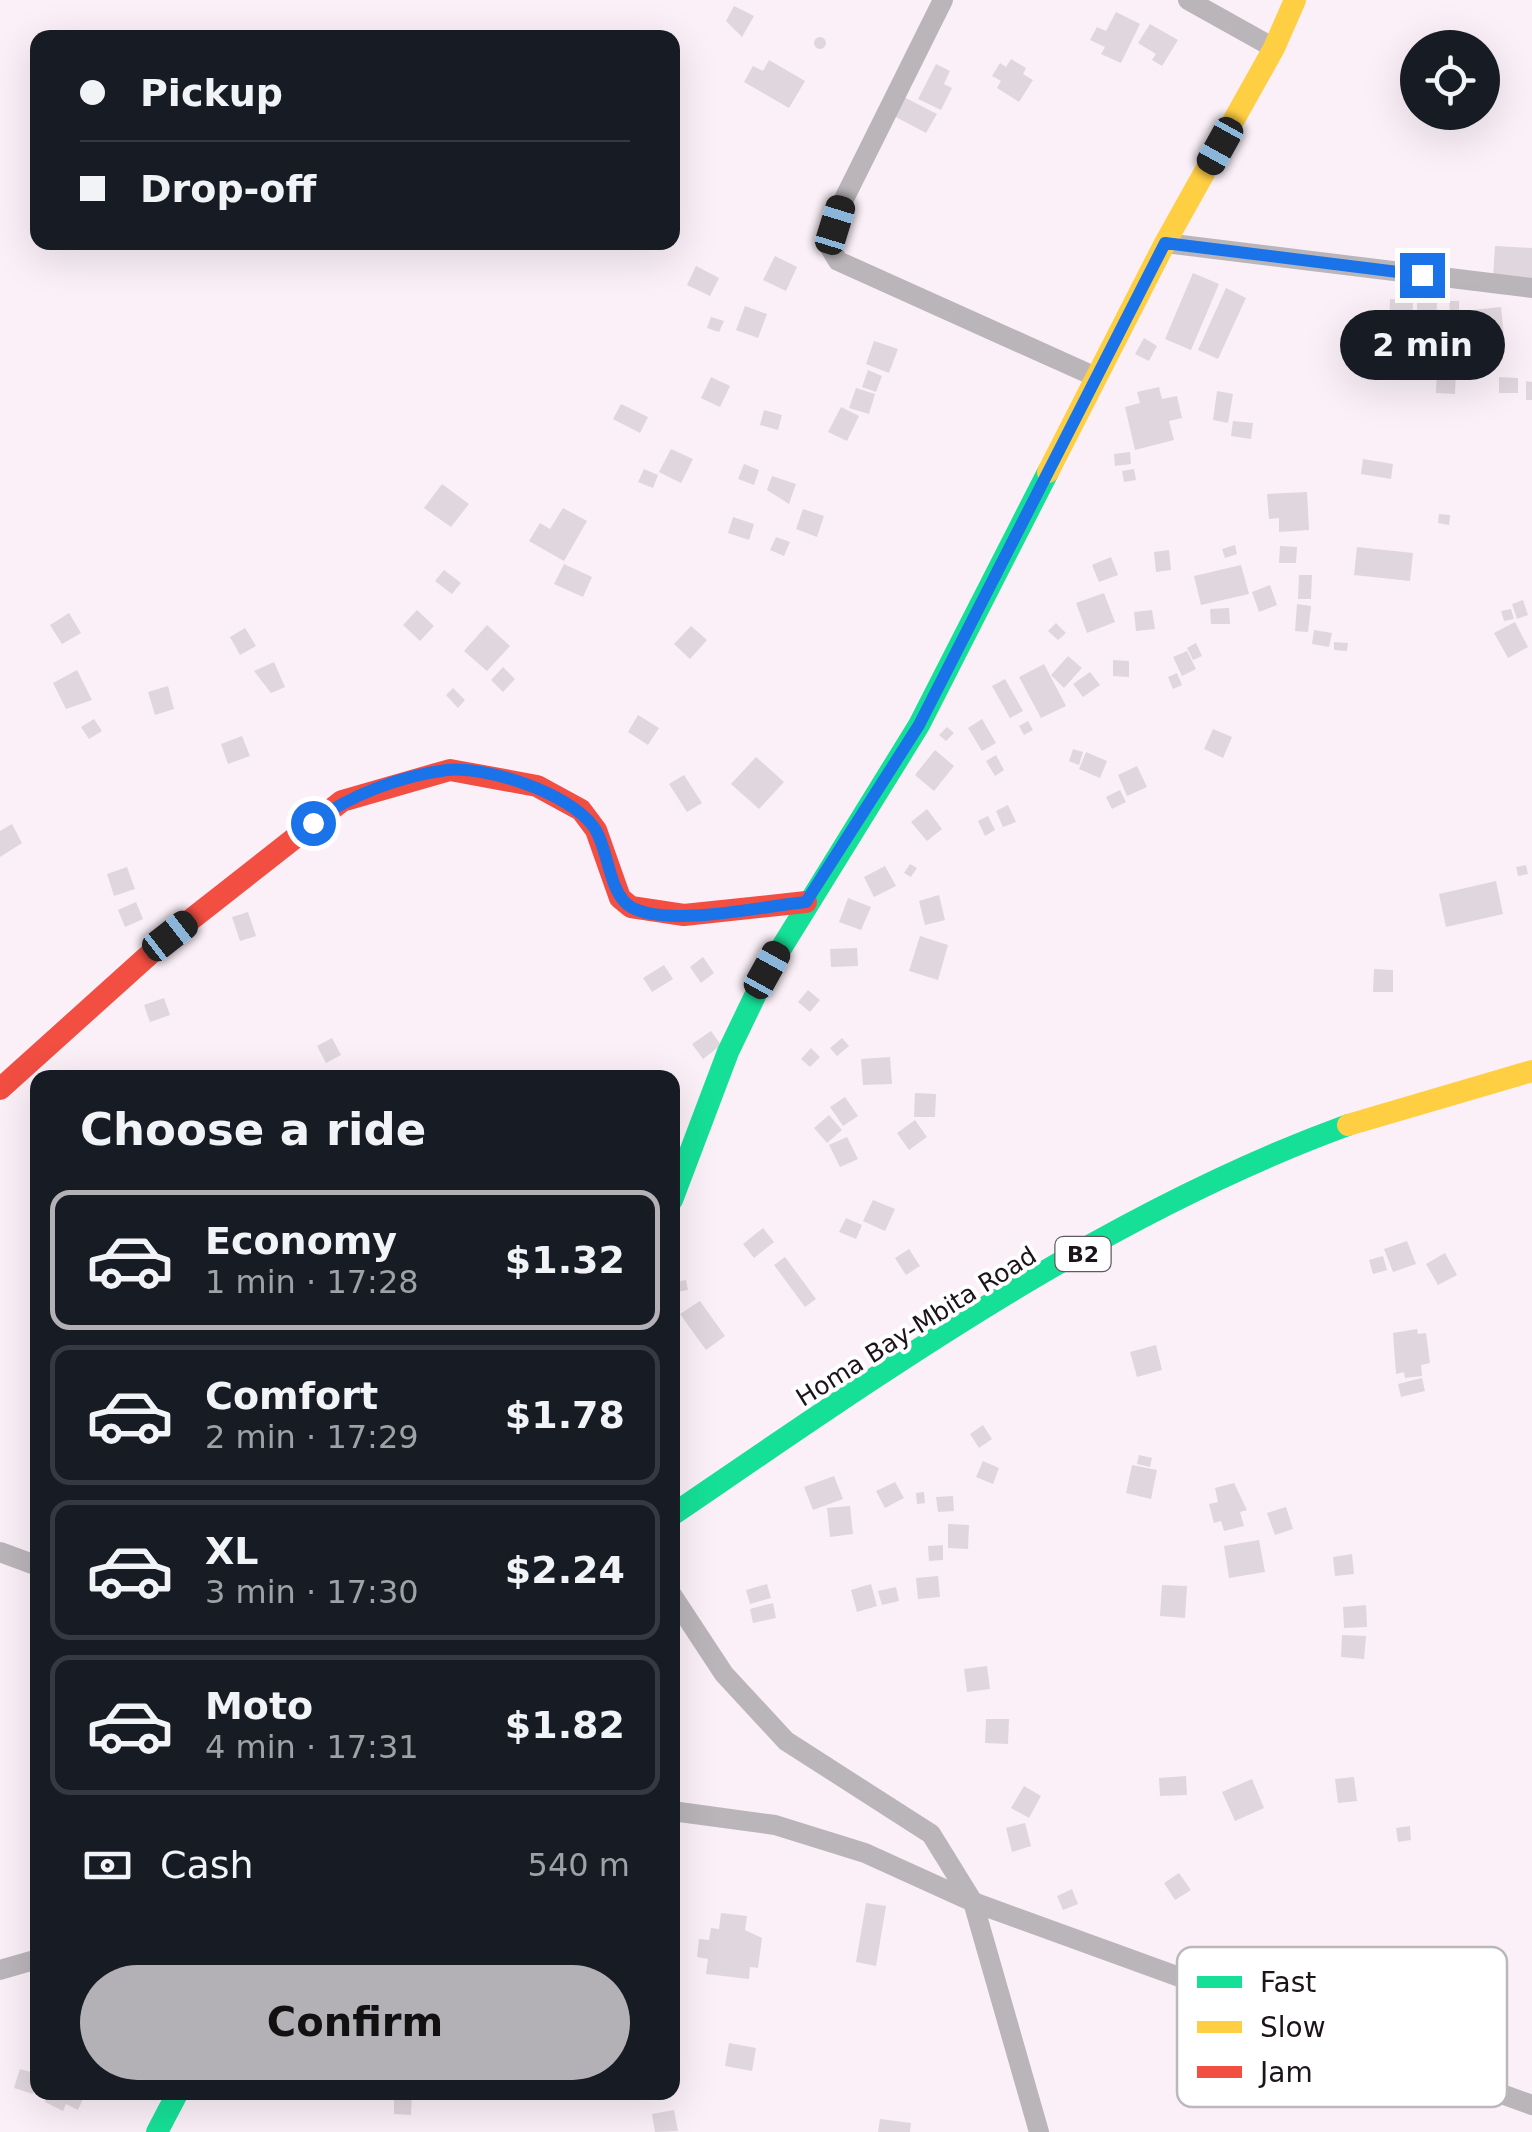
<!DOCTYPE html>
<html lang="en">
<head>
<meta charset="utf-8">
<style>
  body { margin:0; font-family:"DejaVu Sans",sans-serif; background:#242831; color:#f1f3f6; height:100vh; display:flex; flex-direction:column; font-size:38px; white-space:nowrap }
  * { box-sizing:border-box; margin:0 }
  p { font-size:32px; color:#9ea1a6 }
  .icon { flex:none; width:55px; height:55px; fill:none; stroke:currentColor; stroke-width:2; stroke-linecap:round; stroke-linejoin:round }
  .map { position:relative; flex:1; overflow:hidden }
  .panel { position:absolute; left:30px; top:1070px; width:650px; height:1030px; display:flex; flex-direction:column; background:#171b24; border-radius:20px; box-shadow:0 10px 40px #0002 }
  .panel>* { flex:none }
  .banner { position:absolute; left:30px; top:30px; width:650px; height:220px; border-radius:20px; box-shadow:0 10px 40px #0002; display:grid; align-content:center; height:220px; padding:0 50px; background:#171b24 }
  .tools { position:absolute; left:1400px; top:30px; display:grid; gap:20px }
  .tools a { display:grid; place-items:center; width:100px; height:100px; border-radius:50%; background:#171b24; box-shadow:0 10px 40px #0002; font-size:50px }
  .end { position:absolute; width:45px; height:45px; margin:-22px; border:12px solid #1a73e8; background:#fff; box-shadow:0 0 0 5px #fff }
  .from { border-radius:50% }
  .bubble { position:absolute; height:70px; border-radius:35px; background:#171b24; box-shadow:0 10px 40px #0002; font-size:32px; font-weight:700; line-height:70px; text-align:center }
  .car { position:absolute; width:30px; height:60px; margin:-30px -15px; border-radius:12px; box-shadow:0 0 8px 2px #0007; background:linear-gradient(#222 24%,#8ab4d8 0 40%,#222 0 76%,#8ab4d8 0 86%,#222 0) }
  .banner b { display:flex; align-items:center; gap:35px; height:95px; font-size:38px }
  .banner b+b { border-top:2px solid #363941 }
  .banner i { width:25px; height:25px; background:#f1f3f6 }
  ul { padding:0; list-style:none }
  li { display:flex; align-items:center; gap:30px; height:140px; margin:0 20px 15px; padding:0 30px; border:5px solid #363941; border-radius:20px }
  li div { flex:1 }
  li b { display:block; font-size:38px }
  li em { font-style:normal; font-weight:700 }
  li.selected { border-color:#b4b1b6 }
  li>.icon { width:90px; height:90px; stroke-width:1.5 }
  h2 { padding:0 50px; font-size:45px; line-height:120px }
  .pay { display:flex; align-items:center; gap:25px; height:110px; padding:0 50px; font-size:38px }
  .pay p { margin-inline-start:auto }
  .cta { display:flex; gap:20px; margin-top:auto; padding:20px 50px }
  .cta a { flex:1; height:115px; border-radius:60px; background:#b4b1b6; color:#111; font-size:40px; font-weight:700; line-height:115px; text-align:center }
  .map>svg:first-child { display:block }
  .building { fill:#e0d6dd }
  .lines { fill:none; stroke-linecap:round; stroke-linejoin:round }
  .street { stroke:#bab5b9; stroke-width:20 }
  .fast { stroke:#16e098; stroke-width:22 }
  .slow { stroke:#ffcf43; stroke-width:22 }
  .jam { stroke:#f24e42; stroke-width:22 }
  .route { stroke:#1a73e8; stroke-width:12 }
  .labels { text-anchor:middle; stroke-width:8; stroke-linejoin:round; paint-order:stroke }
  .shield { fill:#fff; stroke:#605a5f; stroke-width:2.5 }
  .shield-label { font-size:22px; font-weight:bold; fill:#1c141a }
  .street-label { font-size:25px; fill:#1c141a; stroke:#fff }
  .key { fill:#fff; stroke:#bbb8ba; stroke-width:2.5 }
  .key-label { font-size:28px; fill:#1c141a }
</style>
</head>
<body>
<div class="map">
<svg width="1532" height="2132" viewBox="0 0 1532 2132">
  <rect width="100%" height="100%" fill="#fbf0f8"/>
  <!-- building -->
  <path class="building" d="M734,6L754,16L742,37L726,21Z
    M1116,12L1140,24L1121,63L1101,54L1105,47L1090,40L1097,27L1106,31Z
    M1150,24L1178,40L1162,66L1152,60L1156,54L1138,43Z
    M814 43a6 6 0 1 1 12 0a6 6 0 1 1-12 0Z
    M1448,39H1470V48H1448Z
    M1011,59L1026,68L1023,74L1033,80L1019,102L997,88L1001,81L992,76L1000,63L1006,67Z
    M769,60L805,81L789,108L744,82L753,66L763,71Z
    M936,64L950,71L944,84L952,88L941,110L918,99Z
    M902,96L937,114L926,133L892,115Z
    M1495,246L1532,248V279L1493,277Z
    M775,256L797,267L786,291L763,280Z
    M696,266L719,278L710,296L687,285Z
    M1193,273L1219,284L1191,350L1165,339Z
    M1226,288L1246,298L1218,359L1198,350Z
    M1390,299L1413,300L1412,329L1389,328Z
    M1417,300L1437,301L1436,327L1417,326Z
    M1449,301H1459V312L1450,313Z
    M745,306L767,314L758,338L736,330Z
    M1501,307L1504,337L1475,340L1472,310Z
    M711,317L724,321L719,332L707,328Z
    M1144,338L1157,346L1149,361L1135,354Z
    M874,341L898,349L889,373L866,364Z
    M1375,355L1400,358L1398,373L1374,370Z
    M1437,368H1456L1455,394L1436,393Z
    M868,370L882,376L876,392L862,387Z
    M711,377L730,386L720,407L701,398Z
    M1499,377L1518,378V393H1499Z
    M1526,381L1532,382V400H1526Z
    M1159,387L1162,399L1177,396L1182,418L1169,421L1174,440L1135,450L1125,407L1140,403L1137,392Z
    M856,388L875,394L869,414L849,408Z
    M1217,391L1233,394L1228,423L1213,420Z
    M621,404L648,417L640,433L613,419Z
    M841,407L859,416L847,441L828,432Z
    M764,410L782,415L778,430L760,425Z
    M1233,421L1253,423L1251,439L1231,436Z
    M671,449L693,459L681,483L659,472Z
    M1130,452L1131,464L1115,466L1114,454Z
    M1363,459L1393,464L1391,479L1361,474Z
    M744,464L759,470L754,485L738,479Z
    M644,469L658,475L653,488L638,482Z
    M1134,469L1136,480L1124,482L1122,471Z
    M772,476L796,484L789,504L767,490Z
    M442,484L469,504L451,527L424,508Z
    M1307,492L1309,530L1279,532V518L1269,519L1267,494Z
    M563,508L587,521L564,561L529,541L540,523L550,529Z
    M803,509L824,516L817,537L796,529Z
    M1439,514L1450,515L1449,525L1438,523Z
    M733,517L754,524L749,540L728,533Z
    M776,537L790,542L784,556L770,550Z
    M1235,545L1237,554L1225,558L1222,549Z
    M1280,546L1297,547L1296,563H1279Z
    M1357,547L1413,553L1410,581L1354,575Z
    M1169,550L1171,570L1156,572L1154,552Z
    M1111,557L1118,575L1099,582L1092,565Z
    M564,564L592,577L583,597L554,584Z
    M1241,565L1249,594L1201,605L1194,576Z
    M444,570L461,583L452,594L435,581Z
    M1299,575H1312L1311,599H1298Z
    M1270,585L1277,605L1259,612L1252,592Z
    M1104,593L1115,622L1087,633L1076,603Z
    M1523,600L1528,615L1517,619L1512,604Z
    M1297,604L1311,606L1308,632L1295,631Z
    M1229,608L1230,624H1211L1210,609Z
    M1511,609L1514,619L1504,621L1501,611Z
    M417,610L434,626L420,641L403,625Z
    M1152,610L1155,629L1136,631L1134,612Z
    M69,613L81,633L62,644L50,625Z
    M1515,622L1528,647L1508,658L1494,633Z
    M1056,623L1066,633L1058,640L1048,631Z
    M487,625L510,646L487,671L464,651Z
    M691,626L707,640L690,659L674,644Z
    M245,628L256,646L240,655L230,637Z
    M1314,630L1332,633L1329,647L1312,644Z
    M1334,642L1348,643L1347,651L1334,650Z
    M1196,643L1202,656L1193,660L1187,648Z
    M1187,651L1196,669L1182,676L1173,657Z
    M1068,656L1082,668L1064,688L1051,675Z
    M1113,660L1129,661V677L1113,676Z
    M274,662L285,687L271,693L254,671Z
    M1044,664L1066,706L1041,718L1019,677Z
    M503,667L515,679L503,692L491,680Z
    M77,670L92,700L66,709L53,683Z
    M1090,672L1100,685L1083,697L1073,684Z
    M1177,673L1182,685L1173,689L1168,677Z
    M1005,679L1023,711L1010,718L992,686Z
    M168,686L174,709L155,715L148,692Z
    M453,688L465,700L458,708L446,695Z
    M638,715L659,728L648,745L628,732Z
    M94,719L102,731L89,739L81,727Z
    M982,719L996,743L982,751L968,728Z
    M1028,721L1033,730L1024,735L1019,726Z
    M947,727L954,733L946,741L939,735Z
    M1213,729L1232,737L1223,758L1204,749Z
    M242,736L250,756L228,764L221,744Z
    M1073,749L1083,752L1079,765L1069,761Z
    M935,750L954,766L934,791L915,775Z
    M1086,752L1107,761L1100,778L1079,769Z
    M996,755L1004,770L995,776L986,761Z
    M756,757L784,782L759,809L731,784Z
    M1137,766L1147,787L1127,796L1118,775Z
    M684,775L702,803L687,812L669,784Z
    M1120,790L1126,802L1112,809L1106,797Z
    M1008,805L1016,822L1003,827L996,811Z
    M927,809L942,829L927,841L911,822Z
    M988,816L995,830L985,836L978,821Z
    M12,824L22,843L0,857V831Z
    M910,864L917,868L911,877L904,873Z
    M1526,865L1528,874L1518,876L1516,867Z
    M885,866L896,886L874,897L864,877Z
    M127,867L135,889L114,896L107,874Z
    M1496,881L1503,914L1446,927L1439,894Z
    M939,895L945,920L925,925L919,901Z
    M848,898L871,907L861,930L839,922Z
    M136,902L143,919L125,927L118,910Z
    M248,912L256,936L240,941L232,917Z
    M920,936L948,945L938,980L909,971Z
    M857,948L858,966L831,967L830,949Z
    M703,957L714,973L701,983L690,967Z
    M664,965L673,979L652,992L643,978Z
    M1374,969L1393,970V992H1373Z
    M808,990L820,1000L810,1012L798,1002Z
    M164,998L170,1015L150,1022L144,1005Z
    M711,1031L721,1045L703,1059L692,1044Z
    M332,1038L341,1055L326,1063L317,1046Z
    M842,1038L849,1046L837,1056L830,1048Z
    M811,1048L820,1057L810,1067L801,1059Z
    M890,1057L892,1084L863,1085L861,1059Z
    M915,1093L936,1094L935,1117H914Z
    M845,1097L858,1116L843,1126L830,1107Z
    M829,1115L842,1130L827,1143L814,1128Z
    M915,1120L927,1137L909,1150L897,1133Z
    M847,1137L858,1159L840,1167L829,1145Z
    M873,1200L895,1209L885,1231L863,1221Z
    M846,1218L862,1225L856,1239L839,1232Z
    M763,1228L774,1242L754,1258L743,1244Z
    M1407,1241L1416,1264L1393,1272L1384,1249Z
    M909,1249L920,1266L906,1275L895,1258Z
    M1445,1253L1457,1275L1438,1285L1426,1264Z
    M1383,1256L1387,1270L1373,1274L1369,1260Z
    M785,1257L816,1299L805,1307L774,1265Z
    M686,1280L688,1290L677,1292L675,1282Z
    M700,1301L725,1336L706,1350L680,1314Z
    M1417,1329L1418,1334L1426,1333L1430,1363L1421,1365L1422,1376L1405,1378L1404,1372L1396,1374L1393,1333Z
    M1156,1345L1162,1370L1137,1377L1130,1352Z
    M1422,1378L1425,1391L1401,1397L1398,1384Z
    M983,1425L992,1439L979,1448L970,1434Z
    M1139,1455L1152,1458L1150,1467L1137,1464Z
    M983,1461L999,1468L993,1484L976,1477Z
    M1132,1465L1157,1470L1151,1499L1126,1493Z
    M834,1476L843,1499L813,1510L804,1487Z
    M895,1482L904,1498L885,1508L876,1491Z
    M1234,1483L1247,1510L1240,1512L1244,1526L1224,1531L1221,1521L1214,1523L1209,1504L1218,1502L1215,1488Z
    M924,1492L925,1503L917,1504L916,1493Z
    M953,1496L954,1511L938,1512L936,1497Z
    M850,1506L853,1534L830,1537L827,1508Z
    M1286,1507L1293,1529L1275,1535L1267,1513Z
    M948,1524L969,1525L968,1549L948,1548Z
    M1259,1540L1265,1572L1229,1578L1224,1546Z
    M943,1545V1560L929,1561L928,1546Z
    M1352,1554L1354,1574L1335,1576L1333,1557Z
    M938,1576L940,1597L918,1599L916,1578Z
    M767,1584L771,1598L750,1604L746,1590Z
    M871,1584L877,1606L857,1612L851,1590Z
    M1162,1585L1187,1586L1185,1618L1160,1616Z
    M896,1587L899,1601L882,1605L878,1591Z
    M773,1603L776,1618L753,1623L750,1609Z
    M1366,1605L1367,1627L1344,1628L1343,1607Z
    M1342,1635L1366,1636L1364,1659L1341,1657Z
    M987,1666L990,1689L967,1692L964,1669Z
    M986,1719H1009L1008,1744L985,1743Z
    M1186,1776L1187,1795L1160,1796L1159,1778Z
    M1354,1777L1357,1801L1338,1803L1335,1779Z
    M1252,1779L1264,1808L1235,1821L1222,1792Z
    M1024,1786L1041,1796L1029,1818L1011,1808Z
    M1025,1823L1031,1846L1012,1852L1006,1828Z
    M1410,1826L1411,1840L1398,1842L1396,1828Z
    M1179,1873L1191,1890L1175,1900L1164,1883Z
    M1072,1889L1078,1904L1063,1910L1057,1896Z
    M866,1903L886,1906L876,1966L856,1962Z
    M721,1913L747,1916L745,1930L762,1938L758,1968L750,1967L749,1979L706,1974L708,1959L697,1957L699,1939L709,1940L711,1928L719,1929Z
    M729,2043L756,2048L752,2071L725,2066Z
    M20,2069L38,2074L33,2094L14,2088Z
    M49,2092H86L78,2110L66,2104L63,2111L45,2102Z
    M394,2092H412L411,2115L394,2114Z
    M674,2110L678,2131L655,2132L652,2114Z
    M880,2119L911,2123L910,2132H878Z"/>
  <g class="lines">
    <!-- street -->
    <path class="street" d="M943,0L842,203L829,246L838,261L1096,377
      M1188,0L1274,48
      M1165,243L1532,288
      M0,1552L38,1566
      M672,1595L724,1674L786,1741L931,1834L973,1902L1039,2132
      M672,1811L775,1825L865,1853L973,1902L1532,2105
      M0,1970L38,1959"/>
    <!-- fast -->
    <path class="fast" d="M672,1200L728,1052L767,971L919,725L1048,472
      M672,1515C885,1370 1104,1214 1348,1125
      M157,2132L178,2092"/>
    <!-- slow -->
    <path class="slow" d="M1048,472L1165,243L1274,48L1295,0
      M1348,1125L1532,1071"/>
    <!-- jam -->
    <path class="jam" d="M0,1089L170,936L342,801L450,770L537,786L581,810L596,830L620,898L631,907L684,915L806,902"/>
  </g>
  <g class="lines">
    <!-- route -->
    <path class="route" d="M313,823C349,795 401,776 447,770C487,766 569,793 593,826C609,847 608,894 631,907C668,928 764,906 806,902L919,725L1165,243L1422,275"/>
  </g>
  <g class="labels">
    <!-- shield labels -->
    <rect class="shield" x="1055.5" y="1237" width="55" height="34" rx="8"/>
    <g class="shield-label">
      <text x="1083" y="1262">B2</text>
    </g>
    <!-- street labels -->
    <g class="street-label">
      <text transform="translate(916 1326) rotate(-32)" y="9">Homa Bay-Mbita Road</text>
    </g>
  </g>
  <!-- legend -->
  <rect x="1177" y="1947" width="330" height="160" rx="15" class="key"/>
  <rect x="1197" y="1976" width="45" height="12" fill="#16e098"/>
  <rect x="1197" y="2021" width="45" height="12" fill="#ffcf43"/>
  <rect x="1197" y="2066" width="45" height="12" fill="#f24e42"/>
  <g class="key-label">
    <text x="1260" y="1992">Fast</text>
    <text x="1260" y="2037">Slow</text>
    <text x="1260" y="2082">Jam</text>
  </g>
</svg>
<div class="tools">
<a><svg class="icon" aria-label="locate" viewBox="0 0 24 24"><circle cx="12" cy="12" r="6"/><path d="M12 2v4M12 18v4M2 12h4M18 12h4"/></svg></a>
</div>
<i class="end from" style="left:313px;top:823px"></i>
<i class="end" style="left:1422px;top:275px"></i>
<div class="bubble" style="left:1340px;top:310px;width:165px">2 min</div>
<i class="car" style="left:1220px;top:146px;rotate:209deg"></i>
<i class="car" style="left:835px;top:225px;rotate:17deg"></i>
<i class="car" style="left:170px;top:936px;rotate:52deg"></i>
<i class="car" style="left:767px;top:970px;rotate:29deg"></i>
<div class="banner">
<b><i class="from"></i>Pickup</b>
<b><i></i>Drop-off</b>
</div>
<section class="panel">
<h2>Choose a ride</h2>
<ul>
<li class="selected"><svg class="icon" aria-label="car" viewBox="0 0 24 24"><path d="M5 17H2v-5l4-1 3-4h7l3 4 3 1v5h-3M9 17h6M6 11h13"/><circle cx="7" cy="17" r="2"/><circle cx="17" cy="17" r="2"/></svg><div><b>Economy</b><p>1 min · 17:28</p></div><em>$1.32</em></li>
<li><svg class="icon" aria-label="car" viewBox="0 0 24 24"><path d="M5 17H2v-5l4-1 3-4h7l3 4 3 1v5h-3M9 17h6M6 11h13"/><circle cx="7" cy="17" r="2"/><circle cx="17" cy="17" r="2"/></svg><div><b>Comfort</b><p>2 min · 17:29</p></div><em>$1.78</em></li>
<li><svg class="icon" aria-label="car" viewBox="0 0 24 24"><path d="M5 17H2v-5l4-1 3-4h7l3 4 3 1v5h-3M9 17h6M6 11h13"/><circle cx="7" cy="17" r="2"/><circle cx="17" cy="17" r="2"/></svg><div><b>XL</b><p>3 min · 17:30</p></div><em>$2.24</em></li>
<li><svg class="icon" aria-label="car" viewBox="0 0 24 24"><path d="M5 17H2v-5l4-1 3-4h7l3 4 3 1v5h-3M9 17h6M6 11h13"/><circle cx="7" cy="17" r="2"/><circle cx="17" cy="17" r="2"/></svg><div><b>Moto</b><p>4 min · 17:31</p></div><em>$1.82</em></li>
</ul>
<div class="pay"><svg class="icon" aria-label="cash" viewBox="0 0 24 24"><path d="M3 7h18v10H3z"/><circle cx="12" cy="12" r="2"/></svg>Cash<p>540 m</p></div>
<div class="cta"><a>Confirm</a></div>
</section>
</div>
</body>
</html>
